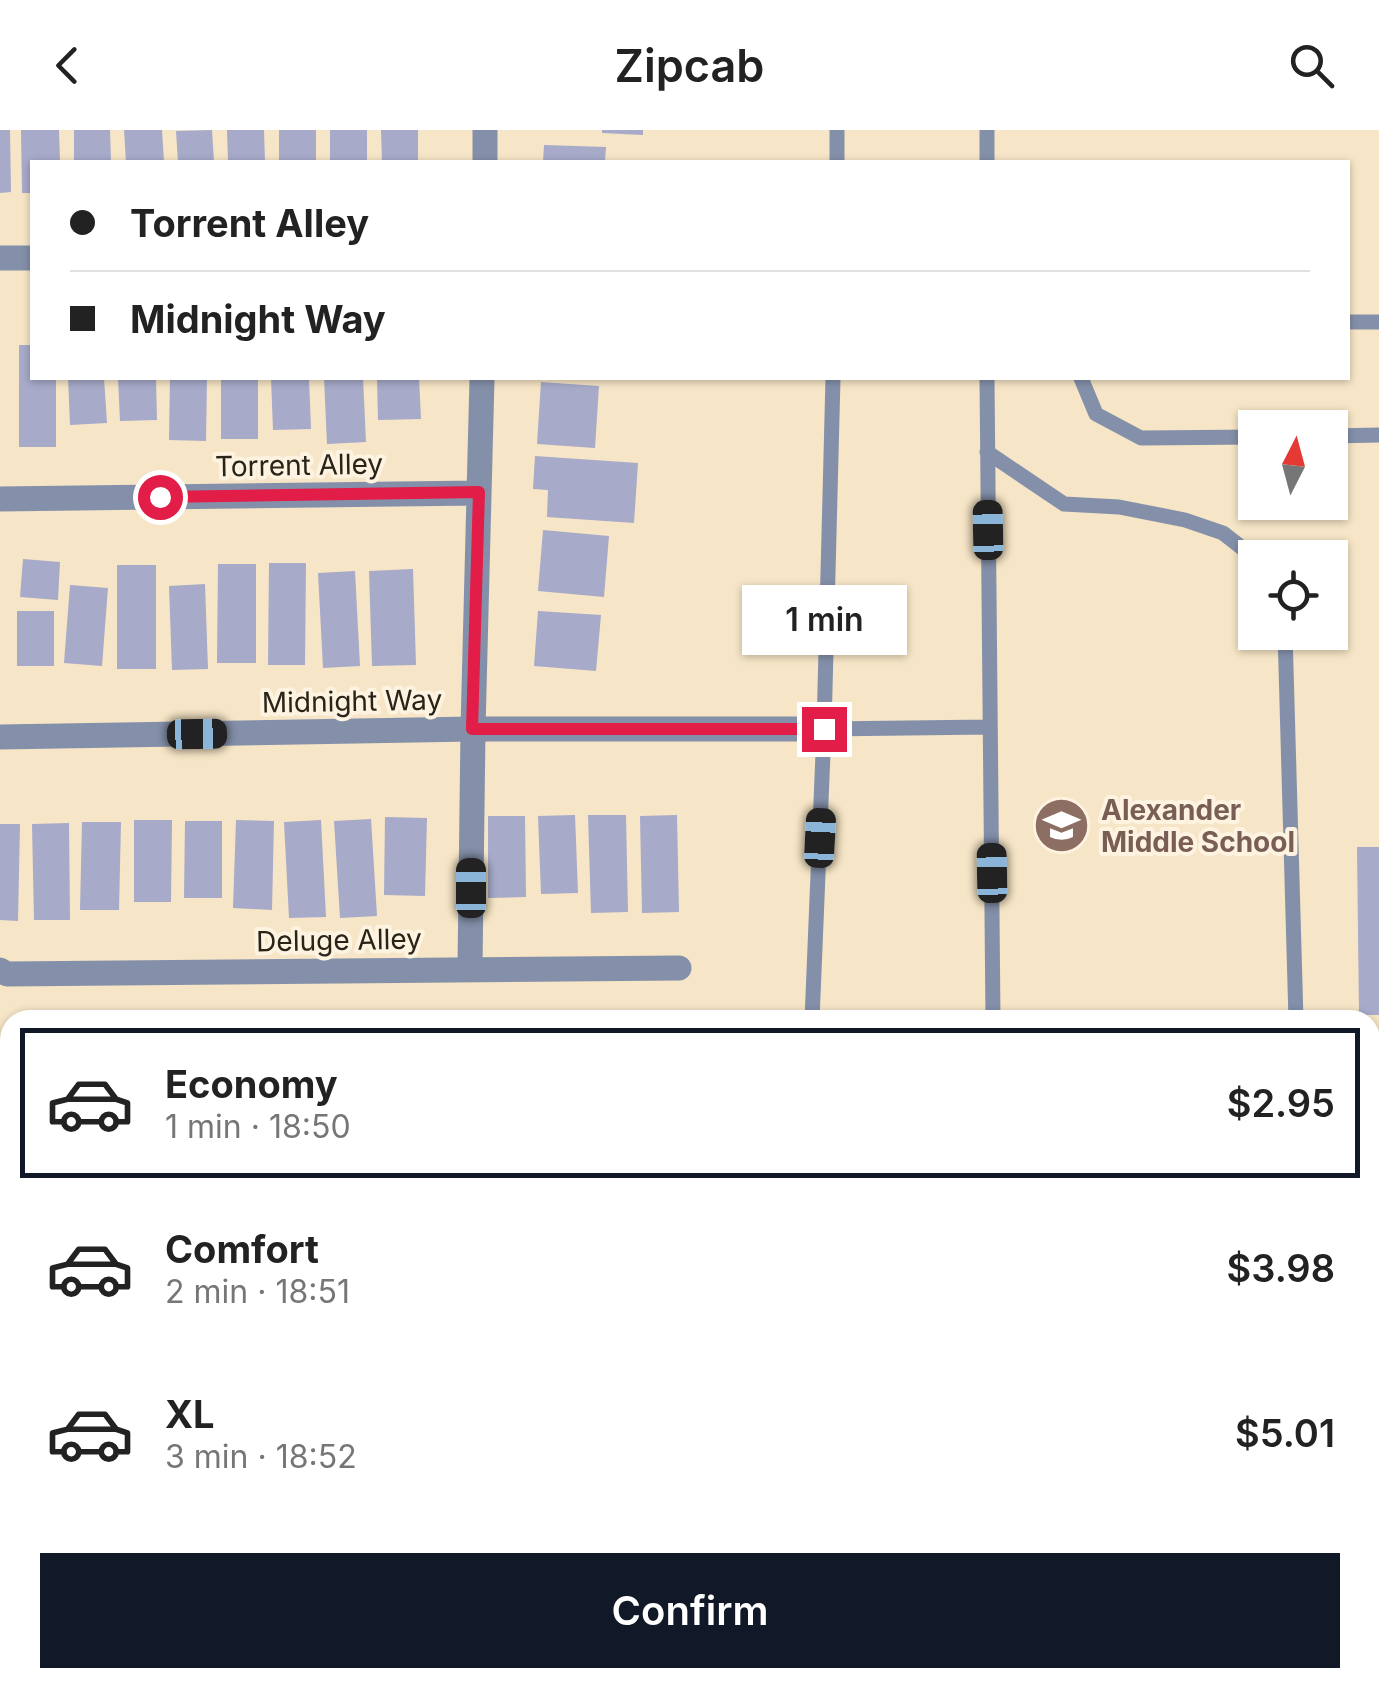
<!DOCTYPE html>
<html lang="en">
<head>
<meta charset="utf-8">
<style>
  body { margin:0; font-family:Inter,sans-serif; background:#f2f2f2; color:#222; height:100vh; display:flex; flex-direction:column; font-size:38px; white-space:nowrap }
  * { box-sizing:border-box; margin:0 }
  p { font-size:32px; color:#767676 }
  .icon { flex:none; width:55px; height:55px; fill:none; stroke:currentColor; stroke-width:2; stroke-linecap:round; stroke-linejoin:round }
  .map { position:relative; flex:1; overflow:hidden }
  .drawer { position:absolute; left:0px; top:880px; width:1380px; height:678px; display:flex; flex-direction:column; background:#fff; border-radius:30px 30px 0 0; box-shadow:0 2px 8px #0004 }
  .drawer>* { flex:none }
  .top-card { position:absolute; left:30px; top:30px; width:1320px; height:220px; border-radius:0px; box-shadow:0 2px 8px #0004; display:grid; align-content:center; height:220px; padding:0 40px; background:#fff }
  .needle { width:65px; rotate:6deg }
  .tools { position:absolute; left:1238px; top:280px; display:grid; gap:20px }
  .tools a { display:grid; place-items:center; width:110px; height:110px; border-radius:0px; background:#fff; box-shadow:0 2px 8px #0004; font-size:50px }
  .end { position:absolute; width:45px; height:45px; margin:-22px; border:12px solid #e11d48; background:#fff; box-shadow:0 0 0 5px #fff }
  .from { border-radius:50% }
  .bubble { position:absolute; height:70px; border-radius:0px; background:#fff; box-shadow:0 2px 8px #0004; font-size:32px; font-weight:600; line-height:70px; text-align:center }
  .car { position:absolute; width:30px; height:60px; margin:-30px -15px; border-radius:12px; box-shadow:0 0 8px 2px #0007; background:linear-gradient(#222 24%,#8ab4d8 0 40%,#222 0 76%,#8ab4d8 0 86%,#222 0) }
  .top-card b { display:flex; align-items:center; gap:35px; height:95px; font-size:38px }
  .top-card b+b { border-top:2px solid #e0e0e0 }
  .top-card i { width:25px; height:25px; background:#222 }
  ul { padding:18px 0 0; list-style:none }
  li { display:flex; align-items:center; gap:30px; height:150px; margin:0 20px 15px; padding:0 20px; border:5px solid transparent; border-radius:0px }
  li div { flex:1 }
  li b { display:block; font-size:38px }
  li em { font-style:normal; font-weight:600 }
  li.current { border-color:#111827 }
  li>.icon { width:90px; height:90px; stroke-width:1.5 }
  .primary-button { display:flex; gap:20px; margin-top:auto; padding:20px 40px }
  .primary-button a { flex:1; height:115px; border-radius:0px; background:#111827; color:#fff; font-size:40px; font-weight:600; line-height:115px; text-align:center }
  header { display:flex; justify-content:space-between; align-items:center; height:130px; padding:0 40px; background:#fff; font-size:45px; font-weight:600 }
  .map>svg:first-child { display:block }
  .building { fill:#a7aac9 }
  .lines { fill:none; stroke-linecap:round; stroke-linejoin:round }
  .service { stroke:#8490aa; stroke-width:15 }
  .minor { stroke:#8490aa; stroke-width:25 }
  .secondary { stroke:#55668c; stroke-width:25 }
  .route { stroke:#e11d48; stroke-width:12 }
  .labels { text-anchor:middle; stroke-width:8; stroke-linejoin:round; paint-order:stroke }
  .street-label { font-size:28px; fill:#2a2418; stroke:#fdf3e0 }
  .education-label { font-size:28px; font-weight:bold; fill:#785e54; stroke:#fdf3e0; text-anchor:start }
</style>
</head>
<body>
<header><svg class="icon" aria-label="back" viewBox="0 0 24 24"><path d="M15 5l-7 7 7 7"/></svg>Zipcab<svg class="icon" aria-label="search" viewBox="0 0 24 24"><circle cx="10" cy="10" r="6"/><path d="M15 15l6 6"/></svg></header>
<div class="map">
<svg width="1379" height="1556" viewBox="0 0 1379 1556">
  <rect width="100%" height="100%" fill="#f6e5c6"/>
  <!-- building -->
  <path class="building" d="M0,0H10L11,62L0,63Z
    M21,0H59L60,32H32V63H22Z
    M74,0H110L111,32H74Z
    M124,0H162L164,32H126Z
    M212,0L214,32H178L176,1Z
    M227,0H264L265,32H228Z
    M279,0H316V32H279Z
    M330,0H367V32H330Z
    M381,0H418V32H382Z
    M602,0H643V5L602,3Z
    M544,15L606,17L605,32H543Z
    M19,215H32V248H56V317H19Z
    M68,248H104L107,293L70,295Z
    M118,248H156L157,290L120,291Z
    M170,248H207L206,311L169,310Z
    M221,248H258V309H221Z
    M271,248H309L311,299L273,300Z
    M324,248H363L366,312L327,314Z
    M377,248H419L421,289L378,290Z
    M541,252L599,256L595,318L537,314Z
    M535,326L638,333L634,393L547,387L548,360L533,359Z
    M543,400L609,406L604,467L538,461Z
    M23,429L60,432L58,470L20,467Z
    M269,433H306L305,535H268Z
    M218,434H256V533H217Z
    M117,435H156V539H117Z
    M413,439L416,535L372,536L369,441Z
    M355,441L360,536L323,538L318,443Z
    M205,454L208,539L172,540L169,456Z
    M70,455L108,458L102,536L64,533Z
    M17,481H54V536H17Z
    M538,481L601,485L596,541L534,536Z
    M575,685L578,763L541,764L538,686Z
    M588,685H626L628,782L591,783Z
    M677,685L679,782L642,783L640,686Z
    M488,686H525L526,767L488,768Z
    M385,687L427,688L425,766L384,765Z
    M371,689L377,786L340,788L334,691Z
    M134,690H172L171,772H134Z
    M236,690L274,691L272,780L233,778Z
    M321,690L326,787L289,788L284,692Z
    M185,691H222V768H184Z
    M82,692H121L119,780H80Z
    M69,693L70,790H34L32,694Z
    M0,694H20L18,791L0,790Z
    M1357,717H1379V885H1359Z
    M5,909H10V1014H6Z
    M0,1229H10V1548H213V1556H0Z
    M1171,1548H1297V1556H1171Z"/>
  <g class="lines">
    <!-- service -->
    <path class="service" d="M837,32V0
      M987,32V0
      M1348,192H1379
      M987,248L993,890
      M1081,248L1096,284L1141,308L1255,307
      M1330,306L1379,305
      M987,322L1064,374L1119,377L1185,390L1223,403L1255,428
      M1285,502L1296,890
      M824,599L990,597
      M812,890L824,599L833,248
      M719,1548V1556
      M856,1548V1556
      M315,1556L323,1548
      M571,1556V1548"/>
    <!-- minor -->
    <path class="minor" d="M485,32V0
      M0,128H32
      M0,369L479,363
      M0,607L473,599H824
      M470,838L473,599L482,248
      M0,840L7,844L679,838"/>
    <!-- secondary -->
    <path class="secondary" d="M1370,1070H1379
      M0,1129L10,1128
      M1370,1139H1379"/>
  </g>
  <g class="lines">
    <!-- route -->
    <path class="route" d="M160,367L479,362L472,599H824"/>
  </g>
  <!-- icons -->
  <defs>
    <symbol id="school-disc" viewBox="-11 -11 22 22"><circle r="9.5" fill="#8d6e63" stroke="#fdf3e0"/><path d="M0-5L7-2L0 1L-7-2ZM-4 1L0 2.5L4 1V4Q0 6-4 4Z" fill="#fff"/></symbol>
  </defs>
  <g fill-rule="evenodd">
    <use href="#school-disc" x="1030" y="664" width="63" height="63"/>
  </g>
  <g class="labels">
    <!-- street labels -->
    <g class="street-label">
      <text transform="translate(299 335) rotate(-1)" y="10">Torrent Alley</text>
      <text transform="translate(352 571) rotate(-1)" y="10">Midnight Way</text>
      <text transform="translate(339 810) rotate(-1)" y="10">Deluge Alley</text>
    </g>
    <!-- education labels -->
    <g class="education-label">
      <text x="1101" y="690">Alexander<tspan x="1101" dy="32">Middle School</tspan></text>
    </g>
  </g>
</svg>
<div class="tools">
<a><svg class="needle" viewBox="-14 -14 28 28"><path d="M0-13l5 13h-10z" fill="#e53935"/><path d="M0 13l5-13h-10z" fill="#767676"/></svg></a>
<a><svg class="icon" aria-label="locate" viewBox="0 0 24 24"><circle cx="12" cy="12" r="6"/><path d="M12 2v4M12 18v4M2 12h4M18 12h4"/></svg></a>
</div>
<i class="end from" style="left:160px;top:367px"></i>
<i class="end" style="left:824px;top:599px"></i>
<div class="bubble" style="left:742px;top:455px;width:165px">1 min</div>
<i class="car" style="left:988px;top:400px;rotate:359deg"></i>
<i class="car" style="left:197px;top:604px;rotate:89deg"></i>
<i class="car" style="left:820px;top:708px;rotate:3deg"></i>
<i class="car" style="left:992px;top:743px;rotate:359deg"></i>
<i class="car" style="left:471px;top:758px;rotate:0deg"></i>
<div class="top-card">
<b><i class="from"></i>Torrent Alley</b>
<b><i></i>Midnight Way</b>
</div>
<section class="drawer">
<ul>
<li class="current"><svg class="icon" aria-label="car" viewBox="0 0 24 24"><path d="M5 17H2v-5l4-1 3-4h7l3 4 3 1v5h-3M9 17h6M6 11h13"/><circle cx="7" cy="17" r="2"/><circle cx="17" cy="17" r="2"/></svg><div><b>Economy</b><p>1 min · 18:50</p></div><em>$2.95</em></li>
<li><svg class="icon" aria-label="car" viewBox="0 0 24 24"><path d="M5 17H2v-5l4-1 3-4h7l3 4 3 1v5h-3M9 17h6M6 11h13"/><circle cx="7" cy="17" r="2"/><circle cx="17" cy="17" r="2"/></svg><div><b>Comfort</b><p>2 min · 18:51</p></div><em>$3.98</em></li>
<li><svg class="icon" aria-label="car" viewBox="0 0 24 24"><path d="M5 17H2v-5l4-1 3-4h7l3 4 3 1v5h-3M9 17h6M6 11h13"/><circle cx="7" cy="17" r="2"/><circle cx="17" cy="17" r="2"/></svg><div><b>XL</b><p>3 min · 18:52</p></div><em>$5.01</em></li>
</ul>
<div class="primary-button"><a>Confirm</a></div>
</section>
</div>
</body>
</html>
